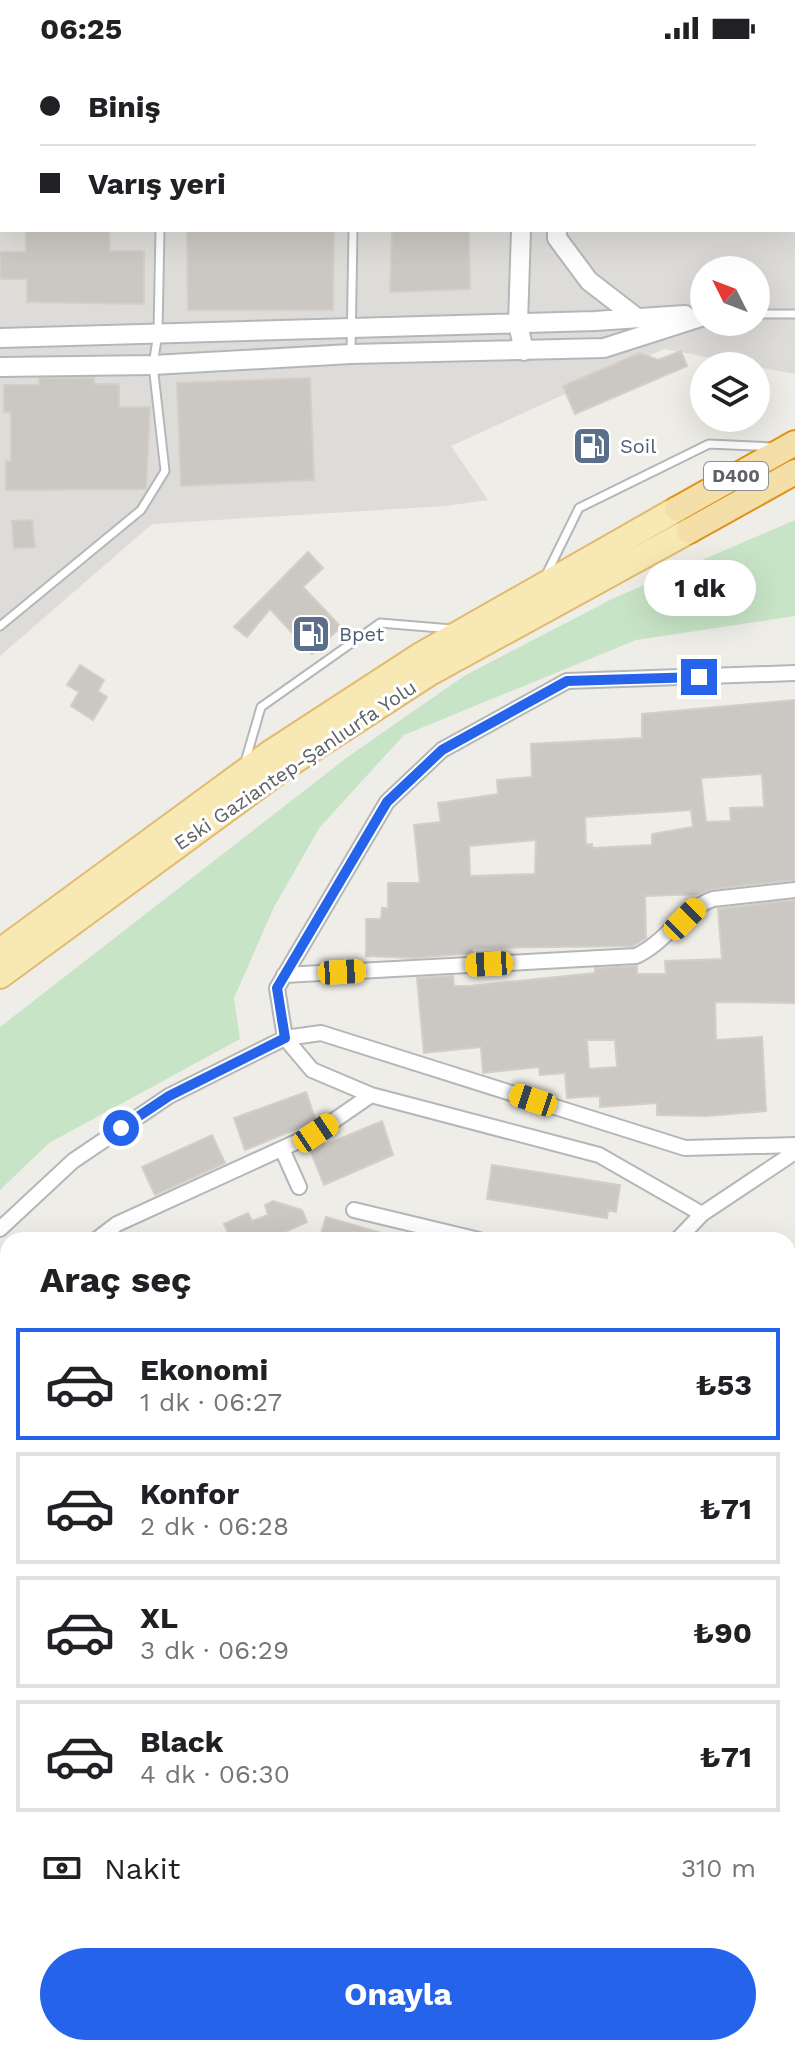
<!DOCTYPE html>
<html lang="tr">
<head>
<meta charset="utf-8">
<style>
  body { margin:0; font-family:"Work Sans",sans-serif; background:#f2f2f2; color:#202124; height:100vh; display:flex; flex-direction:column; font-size:30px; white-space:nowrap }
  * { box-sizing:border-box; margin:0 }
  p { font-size:26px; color:#757577 }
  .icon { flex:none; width:44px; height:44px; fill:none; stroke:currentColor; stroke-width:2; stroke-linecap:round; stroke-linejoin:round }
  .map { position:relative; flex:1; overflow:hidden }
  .sheet { position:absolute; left:0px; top:1176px; width:796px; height:824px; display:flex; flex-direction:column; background:#fff; border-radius:24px 24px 0 0; box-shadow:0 8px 32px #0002 }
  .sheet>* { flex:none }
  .guide { position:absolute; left:0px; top:0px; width:796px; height:176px; box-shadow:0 8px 32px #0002; display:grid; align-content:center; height:176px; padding:0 40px; background:#fff }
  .needle { width:52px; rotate:312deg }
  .fabs { position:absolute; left:690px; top:200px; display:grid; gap:16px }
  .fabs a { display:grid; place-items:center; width:80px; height:80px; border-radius:50%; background:#fff; box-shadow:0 8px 32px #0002; font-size:40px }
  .end { position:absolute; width:36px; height:36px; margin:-18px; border:10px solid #2563eb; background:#fff; box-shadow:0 0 0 4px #fff }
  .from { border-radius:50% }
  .bubble { position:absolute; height:56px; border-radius:28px; background:#fff; box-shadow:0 8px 32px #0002; font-size:26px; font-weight:700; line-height:56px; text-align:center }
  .car { position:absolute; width:24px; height:48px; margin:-24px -12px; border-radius:10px; box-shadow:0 0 6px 2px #0007; background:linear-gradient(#f5c518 24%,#345 0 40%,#f5c518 0 76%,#345 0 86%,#f5c518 0) }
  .guide b { display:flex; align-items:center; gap:28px; height:76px; font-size:30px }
  .guide b+b { border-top:2px solid #e0e0e0 }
  .guide i { width:20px; height:20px; background:#202124 }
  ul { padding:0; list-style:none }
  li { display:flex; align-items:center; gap:24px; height:112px; margin:0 16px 12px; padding:0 24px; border:4px solid #e0e0e0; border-radius:0px }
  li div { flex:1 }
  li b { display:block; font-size:30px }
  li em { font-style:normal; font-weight:700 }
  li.active { border-color:#2563eb }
  li>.icon { width:72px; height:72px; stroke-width:1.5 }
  h2 { padding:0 40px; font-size:36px; line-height:96px }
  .pay { display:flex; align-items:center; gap:20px; height:88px; padding:0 40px; font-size:30px }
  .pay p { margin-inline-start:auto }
  .button { display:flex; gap:16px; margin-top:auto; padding:16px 40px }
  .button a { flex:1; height:92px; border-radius:48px; background:#2563eb; color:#fff; font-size:32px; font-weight:700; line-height:92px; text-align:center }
  .status { display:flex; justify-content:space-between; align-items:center; height:56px; padding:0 40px; background:#fff; direction:ltr }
  .status svg { height:22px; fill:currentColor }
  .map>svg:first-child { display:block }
  .industrial { fill:#dedcd9; fill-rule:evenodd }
  .green { fill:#c8e4c6 }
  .building { fill:#cbc8c4; stroke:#d3cec6; stroke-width:2; fill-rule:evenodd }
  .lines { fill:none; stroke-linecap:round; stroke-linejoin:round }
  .service-casing { stroke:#b4b7ba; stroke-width:11 }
  .minor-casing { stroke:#b4b7ba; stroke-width:18 }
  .tertiary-casing { stroke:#b4b7ba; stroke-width:22 }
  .primary-casing { stroke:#e3ba6c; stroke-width:28 }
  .trunk-casing { stroke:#de9318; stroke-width:28 }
  .service { stroke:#fff; stroke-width:7 }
  .minor { stroke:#fff; stroke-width:14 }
  .tertiary { stroke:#fff; stroke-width:18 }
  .primary { stroke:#f7e8b4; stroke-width:24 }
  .trunk { stroke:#f4dfa8; stroke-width:24 }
  .route { stroke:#2563eb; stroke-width:10 }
  .labels { text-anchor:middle; stroke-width:6; stroke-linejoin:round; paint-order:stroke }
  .shield { fill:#fff; stroke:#8e9194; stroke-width:2 }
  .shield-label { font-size:18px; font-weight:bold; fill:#5e6266 }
  .service-label { font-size:20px; fill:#4e5e75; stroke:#fff; text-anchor:start }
  .street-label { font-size:20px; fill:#5e6266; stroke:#fff }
</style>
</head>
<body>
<div class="status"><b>06:25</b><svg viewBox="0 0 49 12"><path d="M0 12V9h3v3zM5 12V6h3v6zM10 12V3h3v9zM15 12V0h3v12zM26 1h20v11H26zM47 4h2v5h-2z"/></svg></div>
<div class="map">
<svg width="795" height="2000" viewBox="0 0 795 2000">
  <rect width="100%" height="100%" fill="#efede7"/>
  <!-- industrial -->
  <path class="industrial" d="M0,0H795V318L664,293L451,390L488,444L445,450L152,468L0,600ZM2,2H794V174H2ZM704,214H756V266H704Z"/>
  <!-- green -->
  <path class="green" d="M795,464V560L636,584L404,679L320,771L274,851L234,942L240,983L49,1087L0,1134V971L349,700L464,620L614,542Z"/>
  <!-- building -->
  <path class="building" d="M26,174H109L110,195H144V248L27,246V223H0V196H26Z
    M187,174H334L333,254H188Z
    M392,174H469L470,233L390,236Z
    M681,295L687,310L575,358L563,330L640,297L658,304Z
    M39,322H94V328H119V351H150L146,433L6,434V405H11V356H4V329H39Z
    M310,322L314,424L181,430L177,327Z
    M32,464L35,491L14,492L12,465Z
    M308,496L323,512L303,531L341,571L312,598L270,553L247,581L234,571Z
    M80,609L104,624L98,635L107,641L93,664L71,650L79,636L67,629Z
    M795,644V824L712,833L700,838L645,840L646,882L633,890L472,892V897L415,902L366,900V863H381L382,852H388V827H420L414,769L441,766L438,747L498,738L497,724L532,721L531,688L642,682V658ZM762,718L764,751L730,752L731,765L706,766L701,722ZM691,754L693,771L652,778V789L592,792V788L586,789L585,761ZM536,784L535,818L470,820L469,790Z
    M795,844V947L715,946L716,984L762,981L766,1055L706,1060L657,1059V1047L600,1051V1040L567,1042L565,1017L540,1019L539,1011L483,1017L481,991L424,997L417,922L453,920L454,930H469L595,917V912L637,910V918H666L665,905L722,903L718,853ZM587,984H615L617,1011L589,1013Z
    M306,1036L316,1065L245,1094L234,1062Z
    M382,1065L393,1099L324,1129L309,1091L323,1084L325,1089Z
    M212,1079L225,1107L155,1139L142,1111Z
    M492,1109L620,1129L616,1156L608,1154L607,1162L487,1143Z
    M273,1145L302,1154L307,1166L268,1184H231L224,1168L248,1157L252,1165L268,1159L265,1149Z
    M326,1161L392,1180V1184H319Z"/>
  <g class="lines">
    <defs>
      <path id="service" d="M163,0V2
        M352,0V2
        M0,10H2
        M794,14H795
        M756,258H795
        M351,296L353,174
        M546,519L579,452L709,388L773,391
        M0,570L141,454L165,415L153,309L158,277L160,174
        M245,706L261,651L380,567L452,573"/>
      <path id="minor" d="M284,919L636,900C666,886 683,854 713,843L795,834
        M282,1093L299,1131
        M354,1154L479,1184
        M702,1158L599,1099L371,1039L312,1014L285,982L277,932L387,746L442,694L567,625L795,617
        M0,1173L73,1105L169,1040L285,982L321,977L685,1092L795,1089
        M96,1184L117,1168L316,1077L371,1039
        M677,1184L702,1158L795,1096
        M0,1232H8"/>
      <path id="tertiary" d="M551,0V2
        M524,2V0
        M521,174L518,268L524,295
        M557,174V182L589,225L637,262
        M0,282L595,265L685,259
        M0,311L153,309L351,298L604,292L704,260"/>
      <path id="primary" d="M0,895L270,697L419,600L677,453
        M0,920L282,713L430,617L689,475"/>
      <path id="trunk" d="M677,453L795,387
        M689,475L795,416"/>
    </defs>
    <!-- service casing -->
    <use href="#service" class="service-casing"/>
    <!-- minor casing -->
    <use href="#minor" class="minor-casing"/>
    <!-- tertiary casing -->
    <use href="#tertiary" class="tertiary-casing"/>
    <!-- primary casing -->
    <use href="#primary" class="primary-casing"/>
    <!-- trunk casing -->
    <use href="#trunk" class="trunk-casing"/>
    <!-- service -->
    <use href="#service" class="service"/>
    <!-- minor -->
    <use href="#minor" class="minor"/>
    <!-- tertiary -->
    <use href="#tertiary" class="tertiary"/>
    <!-- primary -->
    <use href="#primary" class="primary"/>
    <!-- trunk -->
    <use href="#trunk" class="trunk"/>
  </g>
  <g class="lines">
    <!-- route -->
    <path class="route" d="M121,1072L169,1040L285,982L277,932L387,746L442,694L567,625L699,621"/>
  </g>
  <!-- icons -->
  <defs>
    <symbol id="fuel-square" viewBox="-11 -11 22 22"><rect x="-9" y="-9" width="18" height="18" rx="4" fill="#5c6f8a" stroke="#fff"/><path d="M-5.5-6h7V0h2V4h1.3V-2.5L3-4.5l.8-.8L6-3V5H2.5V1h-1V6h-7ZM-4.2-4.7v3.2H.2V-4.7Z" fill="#fff"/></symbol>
  </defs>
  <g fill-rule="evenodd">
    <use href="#fuel-square" x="570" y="368" width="44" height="44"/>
    <use href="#fuel-square" x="289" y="556" width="44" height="44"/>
  </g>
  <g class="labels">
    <!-- shield labels -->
    <rect class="shield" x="704" y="406" width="64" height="28" rx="6"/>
    <g class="shield-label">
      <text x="736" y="426">D400</text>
    </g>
    <!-- service labels -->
    <g class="service-label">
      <text x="620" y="397">Soil</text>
      <text x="339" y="585">Bpet</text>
    </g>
    <!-- street labels -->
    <g class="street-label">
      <text transform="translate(295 709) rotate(-34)" y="7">Eski Gaziantep-Şanlıurfa Yolu</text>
    </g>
  </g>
</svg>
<div class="fabs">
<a><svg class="needle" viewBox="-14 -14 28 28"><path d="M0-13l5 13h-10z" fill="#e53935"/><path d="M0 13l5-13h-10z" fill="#757577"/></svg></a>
<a><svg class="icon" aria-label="layers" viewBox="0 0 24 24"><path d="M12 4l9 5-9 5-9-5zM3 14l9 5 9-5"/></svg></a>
</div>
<i class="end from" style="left:121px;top:1072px"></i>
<i class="end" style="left:699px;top:621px"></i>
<div class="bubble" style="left:644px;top:504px;width:112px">1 dk</div>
<i class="car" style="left:685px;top:863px;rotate:45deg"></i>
<i class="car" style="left:489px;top:908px;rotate:267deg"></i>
<i class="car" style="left:342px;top:916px;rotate:87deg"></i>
<i class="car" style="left:533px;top:1044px;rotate:288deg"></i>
<i class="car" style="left:316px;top:1077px;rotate:56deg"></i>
<div class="guide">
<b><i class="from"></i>Biniş</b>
<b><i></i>Varış yeri</b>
</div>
<section class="sheet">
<h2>Araç seç</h2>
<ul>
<li class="active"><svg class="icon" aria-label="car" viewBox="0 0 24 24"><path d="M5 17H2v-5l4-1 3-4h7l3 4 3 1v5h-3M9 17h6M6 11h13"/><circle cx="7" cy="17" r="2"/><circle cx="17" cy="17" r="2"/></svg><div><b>Ekonomi</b><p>1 dk · 06:27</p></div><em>₺53</em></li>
<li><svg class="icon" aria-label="car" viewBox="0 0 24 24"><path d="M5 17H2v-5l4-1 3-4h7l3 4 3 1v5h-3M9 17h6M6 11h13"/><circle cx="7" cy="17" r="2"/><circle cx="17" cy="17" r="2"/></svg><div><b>Konfor</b><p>2 dk · 06:28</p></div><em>₺71</em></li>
<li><svg class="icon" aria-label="car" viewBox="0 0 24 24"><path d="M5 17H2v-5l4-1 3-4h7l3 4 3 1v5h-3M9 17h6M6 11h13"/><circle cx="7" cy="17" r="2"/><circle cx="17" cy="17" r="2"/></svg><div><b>XL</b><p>3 dk · 06:29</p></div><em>₺90</em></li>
<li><svg class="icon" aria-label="car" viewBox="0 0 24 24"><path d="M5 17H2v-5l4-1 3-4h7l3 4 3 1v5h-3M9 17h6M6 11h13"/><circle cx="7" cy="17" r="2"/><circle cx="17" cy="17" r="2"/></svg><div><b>Black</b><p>4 dk · 06:30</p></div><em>₺71</em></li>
</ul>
<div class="pay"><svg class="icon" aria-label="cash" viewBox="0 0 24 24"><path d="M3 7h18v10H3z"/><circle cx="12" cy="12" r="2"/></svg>Nakit<p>310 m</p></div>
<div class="button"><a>Onayla</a></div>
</section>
</div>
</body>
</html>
